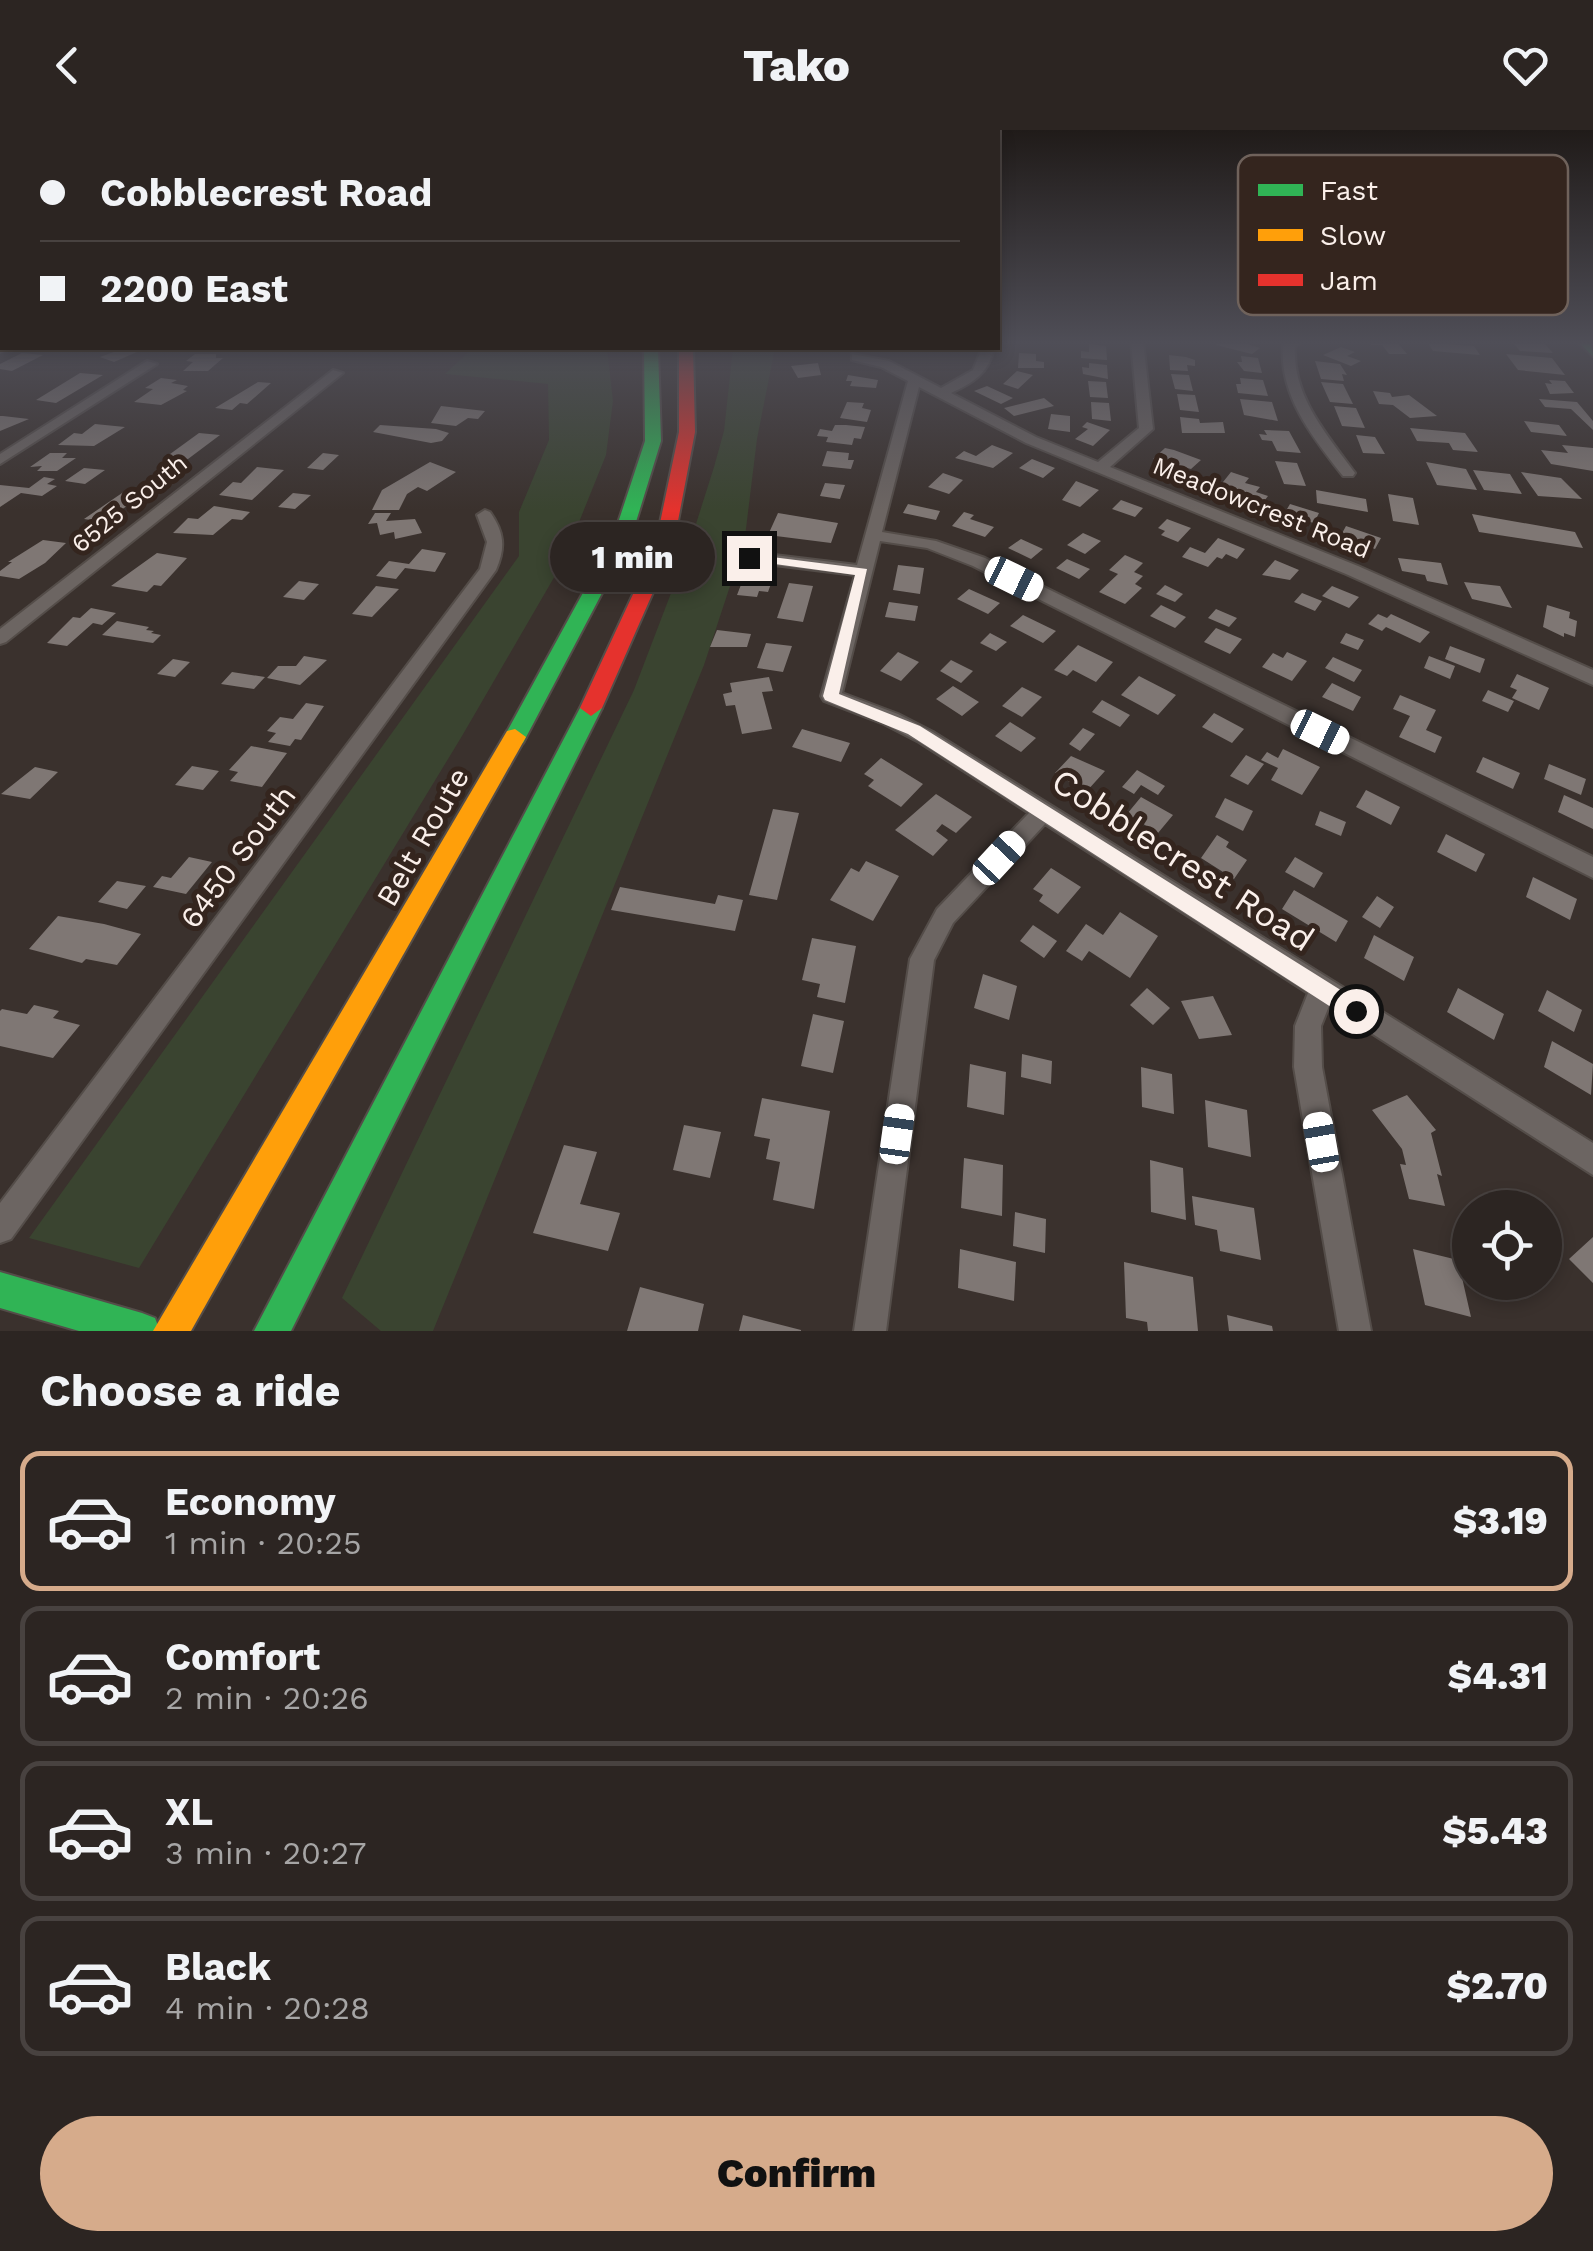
<!DOCTYPE html>
<html lang="en">
<head>
<meta charset="utf-8">
<style>
  body { margin:0; font-family:"Work Sans",sans-serif; background:#342d2a; color:#f1f3f6; height:100vh; display:flex; flex-direction:column; font-size:38px; white-space:nowrap }
  * { box-sizing:border-box; margin:0 }
  p { font-size:32px; color:#a6a5a5 }
  .icon { flex:none; width:55px; height:55px; fill:none; stroke:currentColor; stroke-width:2; stroke-linecap:round; stroke-linejoin:round }
  .map { position:relative; height:1201px; overflow:hidden }
  .side { display:flex; flex-direction:column; background:#2c2522; flex:1 }
  .side>* { flex:none }
  .banner { position:absolute; left:0px; top:0px; width:1000px; height:220px; box-shadow:0 5px 15px #0003,0 0 0 2px #484240; display:grid; align-content:center; height:220px; padding:0 40px; background:#2c2522 }
  .fabs { position:absolute; left:1452px; top:1060px; display:grid; gap:20px }
  .fabs a { display:grid; place-items:center; width:110px; height:110px; border-radius:50%; background:#2c2522; box-shadow:0 5px 15px #0003,0 0 0 2px #484240; font-size:50px }
  .end { position:absolute; width:45px; height:45px; margin:-22px; border:12px solid #faefea; background:#111; box-shadow:0 0 0 5px #111 }
  .from { border-radius:50% }
  .bubble { position:absolute; height:70px; border-radius:35px; background:#2c2522; box-shadow:0 5px 15px #0003,0 0 0 2px #484240; font-size:32px; font-weight:800; line-height:70px; text-align:center }
  .car { position:absolute; width:30px; height:60px; margin:-30px -15px; border-radius:12px; box-shadow:0 0 8px 2px #0007; background:linear-gradient(#fff 24%,#345 0 40%,#fff 0 76%,#345 0 86%,#fff 0) }
  .banner b { display:flex; align-items:center; gap:35px; height:95px; font-size:38px }
  .banner b+b { border-top:2px solid #484240 }
  .banner i { width:25px; height:25px; background:#f1f3f6 }
  ul { padding:0; list-style:none }
  li { display:flex; align-items:center; gap:30px; height:140px; margin:0 20px 15px; padding:0 20px; border:5px solid #484240; border-radius:20px }
  li div { flex:1 }
  li b { display:block; font-size:38px }
  li em { font-style:normal; font-weight:800 }
  li.active { border-color:#d6ab8b }
  li>.icon { width:90px; height:90px; stroke-width:1.5 }
  h2 { padding:0 40px; font-size:45px; line-height:120px }
  .action { display:flex; gap:20px; margin-top:auto; padding:20px 40px }
  .action a { flex:1; height:115px; border-radius:60px; background:#d6ab8b; color:#111; font-size:40px; font-weight:800; line-height:115px; text-align:center }
  header { display:flex; justify-content:space-between; align-items:center; height:130px; padding:0 40px; background:#2c2522; font-size:45px; font-weight:800 }
  .map>svg:first-child { display:block }
  .green { fill:#3a4430 }
  .building { fill:#7f7774 }
  .lines { fill:none; stroke-linecap:round; stroke-linejoin:round }
  .street-casing { stroke:#544d49; stroke-width:4 }
  .fast-casing { stroke:#544d49; stroke-width:4 }
  .slow-casing { stroke:#544d49; stroke-width:4 }
  .jam-casing { stroke:#544d49; stroke-width:4 }
  .street { fill:#6c6562; fill-rule:evenodd }
  .fast { fill:#30b455; fill-rule:evenodd }
  .slow { fill:#ff9f0a; fill-rule:evenodd }
  .jam { fill:#e5322d; fill-rule:evenodd }
  .route { fill:#faefea }
  .labels { text-anchor:middle; stroke-width:10; stroke-linejoin:round; paint-order:stroke }
  .far-street-label { font-size:25px; fill:#faefea; stroke:#34251e }
  .street-label { font-size:30px; fill:#faefea; stroke:#34251e }
  .near-street-label { font-size:35px; fill:#faefea; stroke:#34251e }
  .key { fill:#34251e; stroke:#6f625b; stroke-width:2.5 }
  .key-label { font-size:28px; fill:#faefea }
</style>
</head>
<body>
<header><svg class="icon" aria-label="back" viewBox="0 0 24 24"><path d="M15 5l-7 7 7 7"/></svg>Tako<svg class="icon" aria-label="heart" viewBox="0 0 24 24"><path d="M12 20l-8-8c-3-5 5-10 8-4 3-6 11-1 8 4z"/></svg></header>
<div class="map">
<svg width="1593" height="1201" viewBox="0 0 1593 1201">
  <rect width="100%" height="100%" fill="#3a312d"/>
  <!-- green -->
  <path class="green" d="M473,218H607L613,271L606,325L563,432L462,606L139,1138L29,1108L519,426V382L549,310L548,254L445,244Z
    M733,218H775L757,309L744,415L732,438L734,444L704,535L433,1201H381L342,1168L634,560L689,416L714,337L724,301Z"/>
  <!-- building -->
  <path class="building" d="M1222,211H1239L1260,218L1252,224L1216,215Z
    M1371,211H1396L1407,224H1389L1382,215H1371Z
    M1512,211L1544,213L1553,223L1520,221Z
    M1428,213L1474,216L1480,225L1433,221Z
    M1089,214L1106,216L1107,230L1081,228V221L1089,222Z
    M1341,217L1355,222L1347,226L1361,231L1351,236L1323,225Z
    M125,218H146L114,232L100,227Z
    M22,223L43,225L12,241L0,239V234Z
    M1019,223L1036,224V231L1044,232V238H1018Z
    M195,224H216V228H223L208,241H183L193,232L186,231Z
    M1506,224L1552,228L1565,245L1518,240Z
    M1169,225L1186,227L1195,230V236L1187,235L1188,241L1170,240Z
    M1241,226L1258,228L1262,243L1244,241L1237,232H1242Z
    M1315,231L1340,234L1347,245L1342,244L1344,251L1321,249Z
    M818,233L821,245L798,248L791,236Z
    M1089,233L1107,235L1108,249L1083,244L1082,237L1089,238Z
    M1017,241L1033,245L1018,259L1003,254Z
    M80,243L103,245L56,273L36,270Z
    M1171,244L1189,245L1193,261L1175,259Z
    M848,245L878,250L876,258L850,256L852,251H846Z
    M161,248L177,250L171,253L188,256L183,260L187,261L161,275L134,272L153,259L145,258Z
    M1240,248L1263,250L1268,266L1238,263L1236,254H1241Z
    M1549,250L1565,251L1574,263L1550,264L1545,253L1552,254Z
    M1088,251L1106,252L1108,268L1090,267Z
    M258,252L271,253L247,274L240,273L232,280L215,278Z
    M1321,252L1343,254L1353,274L1330,272Z
    M987,256L1013,268L1001,274L974,261Z
    M1373,261L1390,263L1392,267L1409,265L1437,286L1410,288L1393,275L1379,274Z
    M1177,264L1195,265L1199,282L1180,280Z
    M1044,268L1054,276L1014,286L1004,278Z
    M1240,269L1272,272L1278,291L1244,285Z
    M1539,269L1577,272L1593,291V300L1571,279L1545,277Z
    M847,272L864,273L862,278L871,280L867,292L840,288Z
    M1091,272L1109,273L1111,291L1092,289Z
    M441,276L485,281L478,289L468,288L456,296L431,293Z
    M1334,276L1356,278L1365,298L1342,296Z
    M1051,284L1070,286V302L1048,299Z
    M0,286H3L29,289L0,301Z
    M1180,287L1199,289L1200,293L1223,292L1225,303H1182Z
    M1524,291L1559,295L1567,306L1531,302Z
    M1087,292L1110,300L1093,316L1075,309L1088,299L1082,297Z
    M95,294L125,297L94,316L58,315L74,303L82,304Z
    M380,295L436,299L449,303L442,311L431,313L373,302Z
    M835,295H846L865,297L861,309L854,308L852,315L826,312L828,307L817,306L820,299L832,301Z
    M1410,298L1465,303L1478,322L1453,320L1449,313L1417,311Z
    M1264,300L1289,301L1301,323L1277,321L1272,311L1262,310L1259,304L1267,305Z
    M199,303L220,305L188,329L166,327Z
    M1356,305L1375,307L1385,324L1363,323Z
    M992,315L1013,323L993,338L955,328L964,321L976,326Z
    M1562,315L1593,318V341L1551,334L1541,320L1568,323Z
    M1165,318L1174,320L1201,330L1191,339L1153,329Z
    M827,321L849,323L848,330H854L851,339L822,336Z
    M50,323H67L62,328H76L57,341H37L42,336L30,337Z
    M323,323L339,325L323,340L307,338Z
    M1032,329L1055,338L1043,348L1019,338Z
    M1275,331L1297,333L1306,356L1284,354Z
    M430,332L456,342L427,361L418,357L407,364L399,380H372L382,360Z
    M1426,332L1466,339L1477,360L1437,355Z
    M257,337L284,340L252,370L219,365L233,352L241,353Z
    M84,338L105,340L85,354L65,351Z
    M1473,340L1510,344L1522,364L1484,360Z
    M1231,342L1249,348L1245,353L1260,357L1256,362L1268,366L1262,374L1219,357Z
    M1521,342L1561,348L1582,369L1538,366Z
    M943,343L963,350L949,364L928,357Z
    M44,347L55,349L47,354L57,356L42,366L21,363L0,377V355L29,358Z
    M1076,351L1099,360L1080,377L1062,370Z
    M825,353L845,355L840,369L820,366Z
    M1316,360L1366,369L1368,382L1317,373Z
    M125,361L144,364L104,392L84,389Z
    M293,363L311,365L295,379L278,377Z
    M1388,364L1413,368L1419,395L1393,391Z
    M1121,370L1143,378L1135,387L1112,379Z
    M908,374L940,381L936,390L903,383Z
    M1290,374L1319,383L1314,393L1310,392L1307,397L1289,391L1292,386L1284,384Z
    M214,376L250,382L242,390L232,389L213,405L173,403L188,388L198,389Z
    M964,382L974,385L970,389L994,397L985,407L952,396Z
    M375,383H391L386,391L415,389L422,403L395,409L394,402L380,405L377,393L368,394Z
    M778,383L838,393L831,413L768,405Z
    M1472,384L1575,402L1583,418L1479,402Z
    M1167,389L1191,398L1178,412L1161,405L1165,401L1158,398Z
    M1346,396L1381,408L1375,419L1367,416L1364,422L1345,415L1348,409L1340,407Z
    M1083,403L1101,411L1085,424L1067,415Z
    M1218,408L1245,419L1237,429L1226,424L1222,429L1217,427L1208,437L1182,427L1190,417L1205,423Z
    M1021,409L1043,419L1031,429L1008,418Z
    M43,410L66,413L45,433L19,449L0,446V441L12,432H8Z
    M422,419L446,423L435,442L405,438L396,449L376,446L389,431L409,434Z
    M157,423L187,428L161,456L154,455L147,462L111,456Z
    M1125,425L1143,433L1134,442L1143,446L1135,454L1142,458L1125,474L1099,462L1118,444L1109,440Z
    M1398,428L1441,433L1448,455L1427,451L1425,445L1402,441Z
    M1067,429L1090,439L1079,449L1056,438Z
    M1275,430L1299,440L1290,450L1262,445Z
    M898,435L924,438L920,464L893,460Z
    M744,447L772,451L768,462L759,461L757,467L737,465Z
    M299,451L319,454L304,470L283,467Z
    M1464,452L1500,456L1512,478L1472,469Z
    M789,453L813,456L803,492L777,488Z
    M1165,455L1183,464L1175,472L1156,464Z
    M376,456L399,459L372,487L352,484Z
    M1332,456L1359,467L1349,478L1322,466Z
    M969,459L1000,473L988,484L957,469Z
    M1302,463L1322,471L1315,481L1294,472Z
    M889,472L918,476L915,491L885,487Z
    M1161,475L1186,487L1175,498L1150,486Z
    M1547,475L1570,482L1569,488L1577,491L1575,507L1564,503V507L1543,497Z
    M91,478L116,483L102,495L93,493L67,516L47,513L73,487L80,488Z
    M1216,479L1237,488L1229,497L1208,488Z
    M1378,484L1387,488L1391,484L1430,502L1420,513L1386,497L1382,501L1368,494Z
    M1023,485L1056,501L1043,513L1010,496Z
    M117,491L149,497L146,500L154,501L151,503L161,505L153,513L102,505Z
    M1216,498L1242,509L1230,524L1204,512Z
    M717,500L751,504L747,517H710Z
    M990,503L1007,512L996,521L980,513Z
    M1346,503L1364,510L1358,520L1340,513Z
    M766,513L792,516L783,542L757,538Z
    M1078,515L1113,532L1096,552L1073,540L1067,546L1054,540Z
    M1450,516L1485,529L1480,543L1445,529Z
    M898,522L919,532L901,551L880,541Z
    M1287,522L1307,531L1292,551L1262,537L1273,523L1283,528Z
    M304,526L327,530L300,555L267,548L278,536H296Z
    M1429,526L1455,536L1450,549L1424,538Z
    M1333,527L1362,540L1354,552L1325,538Z
    M173,529L190,532L175,547L157,544Z
    M951,530L973,541L961,553L940,541Z
    M232,542L265,547L254,559L221,554Z
    M1517,544L1549,558L1539,580L1512,568L1517,560L1510,557Z
    M1139,546L1176,565L1158,585L1121,565Z
    M769,547L773,561L762,562L772,599L742,604L735,575L726,576L723,564L732,562L730,553Z
    M1332,553L1361,567L1353,581L1322,567Z
    M953,556L979,572L962,586L936,569Z
    M1022,557L1042,567L1022,587L1002,576Z
    M1488,560L1514,571L1508,582L1482,571Z
    M1400,565L1436,580L1426,600L1442,607L1435,623L1399,607L1410,586L1393,579Z
    M1102,570L1130,585L1120,597L1092,582Z
    M306,573L324,576L301,610L295,609L290,616L268,612L276,603L267,601L280,587L293,589Z
    M1214,583L1244,599L1232,613L1202,597Z
    M1010,592L1036,608L1021,622L995,606Z
    M1083,598L1095,604L1080,621L1069,614Z
    M802,599L850,613L841,632L792,617Z
    M251,616L287,623L262,657L230,651L238,642L229,640Z
    M1283,619L1320,637L1302,665L1271,650L1278,638L1261,630L1267,622L1278,628Z
    M1246,625L1264,634L1248,655L1230,646Z
    M1071,626L1105,641L1086,662L1055,643Z
    M1483,627L1520,643L1513,659L1476,642Z
    M881,628L923,654L901,677L868,656L874,650L864,644Z
    M1549,634L1586,649L1581,665L1544,649Z
    M192,636L219,641L203,660L175,655Z
    M35,637L58,642L30,669L1,664Z
    M1137,640L1165,656L1158,665L1141,655L1134,664L1122,657Z
    M1366,660L1400,677L1391,695L1356,677Z
    M936,664L972,687L956,703L942,694L936,701L948,710L933,726L895,700Z
    M1564,665L1593,678V699L1558,682Z
    M1141,667L1173,685L1158,703L1127,684Z
    M1225,668L1253,681L1243,701L1215,687Z
    M773,679L799,683L777,770L749,765Z
    M1320,681L1346,692L1341,706L1315,695Z
    M1446,704L1485,724L1476,742L1437,722Z
    M1217,705L1229,712L1226,717L1247,730L1234,749L1201,728Z
    M189,727L212,732L186,764L153,757L162,746L171,748Z
    M1295,727L1323,743L1314,758L1285,742Z
    M866,731L899,746L873,791L830,770L851,738L859,742Z
    M1051,738L1081,757L1058,784L1039,771L1043,765L1033,759Z
    M1533,747L1577,769L1570,790L1526,767Z
    M117,751L146,756L127,779L98,772Z
    M620,757L715,774L718,765L743,770L735,801L611,780Z
    M1294,760L1348,791L1336,812L1282,779Z
    M1377,766L1394,777L1380,798L1362,787Z
    M1120,782L1158,806L1130,848L1089,821L1082,831L1066,821L1086,794L1103,805Z
    M58,786L104,794L141,804L117,835L86,829L82,833L29,819Z
    M1033,795L1057,811L1044,828L1020,811Z
    M1374,805L1414,827L1404,851L1364,828Z
    M812,808L856,816L845,873L817,867L820,854L802,850Z
    M983,844L1017,856L1009,890L974,878Z
    M1147,858L1170,878L1153,895L1130,875Z
    M1458,858L1504,884L1494,910L1447,882Z
    M1547,860L1582,880L1574,902L1538,881Z
    M1213,866L1232,905L1199,909L1181,871Z
    M34,875L59,881L53,888L80,895L53,928L0,916V881L2,879L27,884Z
    M813,884L844,891L833,943L801,936Z
    M1552,911L1593,934L1591,965L1544,937Z
    M1022,924L1052,931L1051,954L1021,947Z
    M970,934L1006,942L1004,985L967,977Z
    M1141,937L1172,944L1174,984L1142,977Z
    M1407,965L1436,1000L1431,1003L1442,1046L1437,1044L1445,1076L1409,1069L1400,1034L1406,1035L1402,1019L1372,980Z
    M762,968L830,981L814,1079L773,1070L780,1032L766,1029L770,1009L754,1006Z
    M1205,970L1247,980L1251,1027L1208,1017Z
    M684,995L721,1002L710,1048L673,1040Z
    M564,1015L597,1022L580,1074L620,1083L608,1121L533,1103Z
    M964,1028L1003,1035L1002,1086L961,1078Z
    M1150,1030L1183,1038L1186,1090L1151,1082Z
    M1192,1066L1254,1078L1261,1130L1220,1121L1217,1100L1195,1095Z
    M1015,1082L1046,1089L1045,1123L1013,1116Z
    M1593,1107V1153L1569,1129Z
    M960,1119L1016,1132L1014,1171L958,1158Z
    M1413,1119L1458,1130L1471,1187L1425,1175Z
    M1124,1132L1193,1147L1198,1201H1148L1147,1192L1126,1188Z
    M640,1157L704,1174L698,1201H627Z
    M743,1185L801,1200V1201H739Z
    M1227,1185L1272,1196L1273,1201H1229Z"/>
  <g class="lines">
    <defs>
      <path id="street" d="M1131,211H1143L1153,299L1110,337L1358,436L1593,540V555L1346,444L1026,313L919,257L882,402L936,411L985,428L1593,727V748L973,436L927,418L880,411L842,563L898,584L933,602L1593,1013V1045L1329,876L1321,896L1322,937L1371,1201H1339L1294,937L1295,896L1308,863L1045,694L953,793L934,830L886,1201H854L910,829L937,779L1029,683L919,612L884,594L824,571L821,566L855,445L749,432L741,427L749,422L857,435L908,251L881,237L852,230V224L889,231L941,258L973,240L982,218H994C989,243 973,253 951,263L1036,307L1098,332L1139,298Z
        M1288,211H1302L1295,217C1292,266 1328,306 1355,343L1353,346H1343C1314,309 1279,266 1283,216Z
        M0,214L2,218H8L0,222Z
        M147,231L157,234L0,334V324Z
        M333,240L343,243L6,512L0,514V499Z
        M485,380L490,382C504,402 506,417 496,440L11,1109L0,1113V1073L480,439L487,412L477,385Z"/>
      <path id="fast" d="M1577,211H1591L1593,226Z
        M644,218H658L661,311L631,408L523,613H507L504,607L613,408L645,311Z
        M591,570L602,578L291,1201H254L580,578Z
        M0,1142L142,1183L155,1188L160,1201H79L0,1178Z"/>
      <path id="slow" d="M515,599L526,607L191,1201H153L507,601Z"/>
      <path id="jam" d="M679,218H693L695,302L673,417L602,578L591,586L580,578L655,417L679,302Z"/>
    </defs>
    <!-- street casing -->
    <use href="#street" class="street-casing"/>
    <!-- fast casing -->
    <use href="#fast" class="fast-casing"/>
    <!-- slow casing -->
    <use href="#slow" class="slow-casing"/>
    <!-- jam casing -->
    <use href="#jam" class="jam-casing"/>
    <!-- street -->
    <use href="#street" class="street"/>
    <!-- fast -->
    <use href="#fast" class="fast"/>
    <!-- slow -->
    <use href="#slow" class="slow"/>
    <!-- jam -->
    <use href="#jam" class="jam"/>
  </g>
  <!-- sky -->
  <linearGradient id="sky" x2="0" y2="1"><stop stop-color="#201b19"/><stop offset="0.56" stop-color="#4f4e57"/><stop offset="1" stop-color="#4f4e57" stop-opacity="0"/></linearGradient>
  <rect width="1593" height="380" fill="url(#sky)"/>
  <!-- route -->
  <path class="route" d="M749,424L867,439L839,564L920,596L1363,874L1366,881L1363,888H1348L908,604L825,570L823,566L855,445L745,430L743,428Z"/>
  <g class="labels">
    <!-- far-street labels -->
    <g class="far-street-label">
      <text transform="translate(129 373) rotate(-39)" y="9">6525 South</text>
      <text transform="translate(1262 377) rotate(22)" y="9">Meadowcrest Road</text>
    </g>
    <!-- street labels -->
    <g class="street-label">
      <text transform="translate(423 707) rotate(-60)" y="10">Belt Route</text>
      <text transform="translate(238 727) rotate(-53)" y="10">6450 South</text>
    </g>
    <!-- near-street labels -->
    <g class="near-street-label">
      <text transform="translate(1183 730) rotate(33)" y="12">Cobblecrest Road</text>
    </g>
  </g>
  <!-- legend -->
  <rect x="1238" y="25" width="330" height="160" rx="15" class="key"/>
  <rect x="1258" y="54" width="45" height="12" fill="#30b455"/>
  <rect x="1258" y="99" width="45" height="12" fill="#ff9f0a"/>
  <rect x="1258" y="144" width="45" height="12" fill="#e5322d"/>
  <g class="key-label">
    <text x="1320" y="70">Fast</text>
    <text x="1320" y="115">Slow</text>
    <text x="1320" y="160">Jam</text>
  </g>
</svg>
<div class="fabs">
<a><svg class="icon" aria-label="locate" viewBox="0 0 24 24"><circle cx="12" cy="12" r="6"/><path d="M12 2v4M12 18v4M2 12h4M18 12h4"/></svg></a>
</div>
<i class="end from" style="left:1356px;top:881px"></i>
<i class="end" style="left:749px;top:428px"></i>
<div class="bubble" style="left:550px;top:392px;width:165px">1 min</div>
<i class="car" style="left:1014px;top:449px;rotate:116deg"></i>
<i class="car" style="left:1320px;top:602px;rotate:116deg"></i>
<i class="car" style="left:999px;top:728px;rotate:43deg"></i>
<i class="car" style="left:897px;top:1004px;rotate:8deg"></i>
<i class="car" style="left:1321px;top:1012px;rotate:350deg"></i>
<div class="banner">
<b><i class="from"></i>Cobblecrest Road</b>
<b><i></i>2200 East</b>
</div>
</div>
<section class="side">
<h2>Choose a ride</h2>
<ul>
<li class="active"><svg class="icon" aria-label="car" viewBox="0 0 24 24"><path d="M5 17H2v-5l4-1 3-4h7l3 4 3 1v5h-3M9 17h6M6 11h13"/><circle cx="7" cy="17" r="2"/><circle cx="17" cy="17" r="2"/></svg><div><b>Economy</b><p>1 min · 20:25</p></div><em>$3.19</em></li>
<li><svg class="icon" aria-label="car" viewBox="0 0 24 24"><path d="M5 17H2v-5l4-1 3-4h7l3 4 3 1v5h-3M9 17h6M6 11h13"/><circle cx="7" cy="17" r="2"/><circle cx="17" cy="17" r="2"/></svg><div><b>Comfort</b><p>2 min · 20:26</p></div><em>$4.31</em></li>
<li><svg class="icon" aria-label="car" viewBox="0 0 24 24"><path d="M5 17H2v-5l4-1 3-4h7l3 4 3 1v5h-3M9 17h6M6 11h13"/><circle cx="7" cy="17" r="2"/><circle cx="17" cy="17" r="2"/></svg><div><b>XL</b><p>3 min · 20:27</p></div><em>$5.43</em></li>
<li><svg class="icon" aria-label="car" viewBox="0 0 24 24"><path d="M5 17H2v-5l4-1 3-4h7l3 4 3 1v5h-3M9 17h6M6 11h13"/><circle cx="7" cy="17" r="2"/><circle cx="17" cy="17" r="2"/></svg><div><b>Black</b><p>4 min · 20:28</p></div><em>$2.70</em></li>
</ul>
<div class="action"><a>Confirm</a></div>
</section>
</body>
</html>
